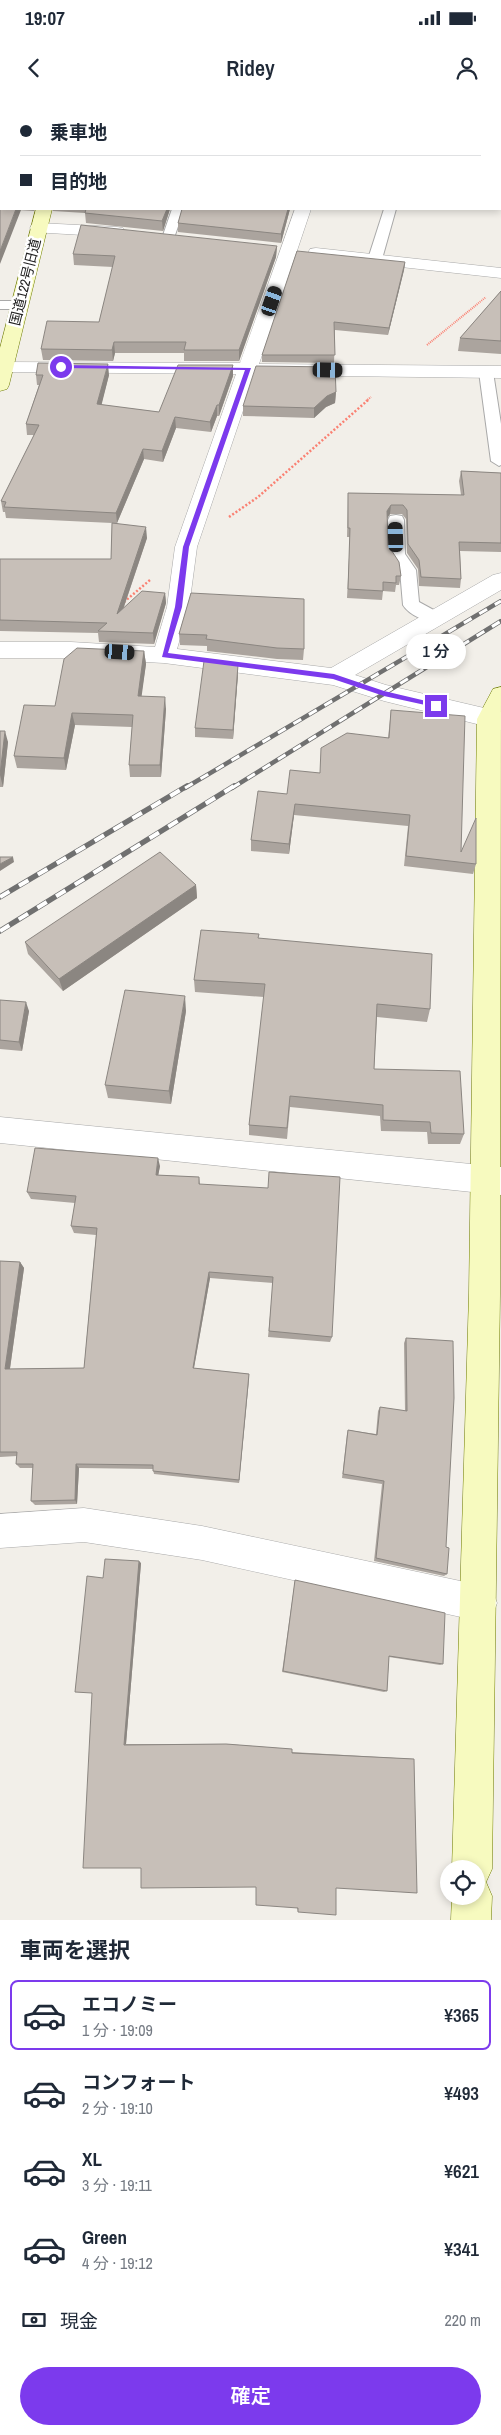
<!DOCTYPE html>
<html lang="ja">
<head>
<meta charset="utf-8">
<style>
  body { margin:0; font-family:"Archivo Narrow","Noto Sans JP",sans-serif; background:#f2f2f3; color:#1f2937; height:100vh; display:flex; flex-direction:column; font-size:19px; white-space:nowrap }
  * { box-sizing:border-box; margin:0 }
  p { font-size:16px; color:#747a83 }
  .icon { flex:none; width:28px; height:28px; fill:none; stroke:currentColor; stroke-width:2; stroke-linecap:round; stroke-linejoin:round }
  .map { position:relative; height:1820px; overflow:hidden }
  .side { display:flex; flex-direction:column; background:#fff; flex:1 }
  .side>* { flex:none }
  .hud { position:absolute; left:0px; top:0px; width:501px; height:110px; box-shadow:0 2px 8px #0003; display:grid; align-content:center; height:110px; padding:0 20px; background:#fff }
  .controls { position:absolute; left:440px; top:1760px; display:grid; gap:10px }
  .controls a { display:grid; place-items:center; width:45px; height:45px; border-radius:50%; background:#fff; box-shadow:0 2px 8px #0003; font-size:25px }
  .end { position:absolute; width:22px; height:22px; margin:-11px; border:6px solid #7c3aed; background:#fff; box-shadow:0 0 0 2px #fff }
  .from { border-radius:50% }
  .bubble { position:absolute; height:35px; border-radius:18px; background:#fff; box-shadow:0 2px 8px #0003; font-size:16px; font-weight:600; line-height:35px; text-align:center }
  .car { position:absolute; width:15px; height:30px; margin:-15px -8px; border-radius:6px; box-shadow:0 0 4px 1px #0007; background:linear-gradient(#222 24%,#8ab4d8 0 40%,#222 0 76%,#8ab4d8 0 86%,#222 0) }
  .hud b { display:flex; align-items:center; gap:18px; height:48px; font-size:19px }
  .hud b+b { border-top:1px solid #e0e1e3 }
  .hud i { width:12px; height:12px; background:#1f2937 }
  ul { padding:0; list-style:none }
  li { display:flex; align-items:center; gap:15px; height:70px; margin:0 10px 8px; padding:0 10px; border:2px solid transparent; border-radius:8px }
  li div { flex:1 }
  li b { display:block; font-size:19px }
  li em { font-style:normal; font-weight:600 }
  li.current { border-color:#7c3aed }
  li>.icon { width:45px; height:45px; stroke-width:1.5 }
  h2 { padding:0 20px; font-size:22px; line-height:60px }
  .pay { display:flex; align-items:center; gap:12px; height:55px; padding:0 20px; font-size:19px }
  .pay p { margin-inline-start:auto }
  .primary-button { display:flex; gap:10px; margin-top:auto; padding:10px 20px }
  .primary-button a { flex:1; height:58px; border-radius:30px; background:#7c3aed; color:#fff; font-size:20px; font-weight:600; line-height:58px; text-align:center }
  .status { display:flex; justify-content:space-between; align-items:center; height:35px; padding:0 25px; background:#fff; direction:ltr }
  .status svg { height:14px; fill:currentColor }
  header { display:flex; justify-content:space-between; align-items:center; height:65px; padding:0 20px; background:#fff; font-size:22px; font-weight:600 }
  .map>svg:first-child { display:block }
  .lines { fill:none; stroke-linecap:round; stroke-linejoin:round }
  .lane-casing { stroke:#a9a9a9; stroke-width:2 }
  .street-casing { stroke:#a9a9a9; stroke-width:1 }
  .secondary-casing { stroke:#707d05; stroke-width:1 }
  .path-far1 { stroke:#fa8072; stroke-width:2; stroke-dasharray:1 1; stroke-linecap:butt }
  .path { stroke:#fa8072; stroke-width:2.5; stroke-dasharray:2 2; stroke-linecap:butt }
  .lane { fill:#fff; fill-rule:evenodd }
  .street { fill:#fff; fill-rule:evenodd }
  .secondary { fill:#f7fabf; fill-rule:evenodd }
  .rail-far1-casing { stroke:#707070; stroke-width:4.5 }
  .rail-casing { stroke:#707070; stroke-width:5.5 }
  .rail-far1 { stroke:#fff; stroke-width:3; stroke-dasharray:9; stroke-linecap:butt }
  .rail { stroke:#fff; stroke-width:4; stroke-dasharray:11; stroke-linecap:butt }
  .wall { fill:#aba49e }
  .shaded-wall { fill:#8b8681 }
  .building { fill:#c7bfb8; stroke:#8b8681 }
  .route { fill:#7c3aed }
  .labels { text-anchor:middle; stroke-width:5; stroke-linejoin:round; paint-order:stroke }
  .far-street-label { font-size:14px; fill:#222; stroke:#fff }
</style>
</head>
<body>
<div class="status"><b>19:07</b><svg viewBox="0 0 49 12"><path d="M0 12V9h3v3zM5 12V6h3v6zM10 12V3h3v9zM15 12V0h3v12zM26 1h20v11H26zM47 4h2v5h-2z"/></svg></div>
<header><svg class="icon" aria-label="back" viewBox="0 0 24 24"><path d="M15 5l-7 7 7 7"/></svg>Ridey<svg class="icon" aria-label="person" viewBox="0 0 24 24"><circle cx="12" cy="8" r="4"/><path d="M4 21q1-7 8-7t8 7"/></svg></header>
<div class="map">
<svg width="501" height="1820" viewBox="0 0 501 1820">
  <rect width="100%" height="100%" fill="#f2efe9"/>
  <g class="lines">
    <defs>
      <path id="lane" d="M172,109H184L174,138L168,142L162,138Z
        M384,109H396L382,159L375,163L368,159Z
        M0,201H20L27,205L20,209H0Z
        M486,268L493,272L501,324V365L499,366L491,361L479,272Z
        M396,415L402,416L404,420L405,454L416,470L419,502L441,514L444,518L441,522C430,525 409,515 403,505L400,470L389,454L388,420L390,416Z"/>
      <path id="street" d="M320,0H349V1H320Z
        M500,11H501V19H500Z
        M295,109H311L259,264L501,266V278L255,275L197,447L189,507L177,549L331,568L493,475L501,473V490L355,575L386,585L501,612V630L384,601L333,585L164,563L71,558H0V542H71L155,547L167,507L175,447L236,274L5,272L0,270V262L240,263Z
        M38,123L117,127L123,128L125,132L123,136L117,137L32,132L30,128L32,124Z
        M316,148L501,168V178L310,157L308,153L310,149Z
        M0,1017L501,1067V1095L0,1043Z
        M84,1408L202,1426L479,1485L492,1490L497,1503L492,1516L479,1521L202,1460L84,1442L0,1448V1414Z"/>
      <path id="secondary" d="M36,109H52L9,285L7,289L0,291V248Z
        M501,587L500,1194L492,1769L486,1782L492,1796L491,1820H451L452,1796H476V1769H452L469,1194L477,619L493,589Z"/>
    </defs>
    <!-- lane casing -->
    <use href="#lane" class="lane-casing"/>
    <!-- street casing -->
    <use href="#street" class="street-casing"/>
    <!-- secondary casing -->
    <use href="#secondary" class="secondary-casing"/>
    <!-- path-far1 -->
    <path class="path-far1" d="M427,245L486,197
      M366,301L371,297"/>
    <!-- path -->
    <path class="path" d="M229,417L258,397L368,300
      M124,502L150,480"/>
    <!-- lane -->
    <use href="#lane" class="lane"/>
    <!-- street -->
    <use href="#street" class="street"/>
    <!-- secondary -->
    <use href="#secondary" class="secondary"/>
    <defs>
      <path id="rail-far1" d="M185,688L501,501
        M232,688L501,521"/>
      <path id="rail" d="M0,797L187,686
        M0,831L234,686"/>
    </defs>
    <!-- rail-far1 casing -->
    <use href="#rail-far1" class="rail-far1-casing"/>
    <!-- rail casing -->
    <use href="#rail" class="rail-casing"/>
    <!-- rail-far1 -->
    <use href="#rail-far1" class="rail-far1"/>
    <!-- rail -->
    <use href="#rail" class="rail"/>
  </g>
  <!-- wall -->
  <path class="wall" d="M1,109H35L34,111Z
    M52,109H170L163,131L86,123L85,113L53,111Z
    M182,109H290L281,143L178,132V123Z
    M277,146L276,157L239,261H184V253H115L113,261L43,260L41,249L99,222L113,167L74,165L73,154Z
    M405,162L404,170L388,235L335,230L334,263L262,262V255Z
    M501,191V254L458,251L460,238Z
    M233,265V276L219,316H217L211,332L176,328L163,362L144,359L117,423L147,438L124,507L165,493L166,503L154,544L99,542L98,533L0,531V459H111L112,423L6,418L5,412H3L1,401L34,335H27L26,324L39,285H37L36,275H109L101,305L159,312Z
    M336,292L335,303L326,307L314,318L243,316V306Z
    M461,371L501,373V452L460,451L461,479L460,488L419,486L418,469L407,453L406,419L402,414H390L387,418L388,445L401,476L399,485H396L395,492L383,491L382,500L347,498L350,437H347L348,393L461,395L459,381Z
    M191,493L304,549L303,560L277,559L207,551V546L180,545L179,534Z
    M144,551L146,564L141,596L166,609L161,677H130L129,665L132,627L75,625L66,670L17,668L14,656L55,606Z
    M238,574L233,639L195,637V628Z
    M391,610L461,752L476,764L473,774L404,766L408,726L294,715L289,754L251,751V740L287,694L320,673L388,638Z
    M0,631L8,642L3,687H0Z
    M196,785L197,798L63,891L28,854L25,842Z
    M259,838L430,909L427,922L377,917L374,969L464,1034L460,1044H428L427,1032L381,1031L380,1016L290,1007L287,1039L249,1035V1025L264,897L195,892L194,880Z
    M0,900L29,911L22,951L0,949Z
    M186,911L171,1004L108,998L105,985Z
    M160,1066L158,1075L199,1077L200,1084L332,1237L330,1242L268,1237L273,1183L210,1178L194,1268L249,1274L239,1383L154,1374L153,1369L79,1368L77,1404L35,1405L31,1401L33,1368H20L16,1364L17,1356L0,1357V1161L20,1162L24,1168L10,1269L84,1268L96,1135L74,1133L71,1126L75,1103L31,1099L27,1092Z
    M406,1238L446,1447L447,1474L444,1476L374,1461L382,1384L342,1378L347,1334L348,1330L376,1334L378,1311L380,1307L405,1311L404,1243Z
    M141,1463L126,1644H226L291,1649H292V1652L414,1659L336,1788L298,1812L297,1808L256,1787L141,1768L103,1478Z
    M295,1480L443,1564L440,1565L389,1557L387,1591L384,1592L282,1572Z"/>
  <!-- shaded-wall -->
  <path class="shaded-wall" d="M16,109H21V110L0,164V151Z
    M167,109H170L163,131L162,121Z
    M288,109H290L281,143V134Z
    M277,146L276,157L239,261V250Z
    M405,162L404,170L388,235L389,228Z
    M114,242L115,253L113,261L112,250Z
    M108,264L109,275L99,315L97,304Z
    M233,265V276L219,316V305Z
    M336,292L335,303L326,307L314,318V308L327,296Z
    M217,305V316L211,332L210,322Z
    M175,317L176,328L163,362L162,351Z
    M143,349L144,359L117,423L116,413Z
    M391,405L390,414L386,420L387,411Z
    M146,427L147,438L118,524L117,514Z
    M165,493L166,503L154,544L153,533Z
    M144,551L146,564L140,608L138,596Z
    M238,565V574L233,639V630Z
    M165,597L166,609L161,677L160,665Z
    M72,613L75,625L66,670L64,658Z
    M5,631L8,642L3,687L0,675Z
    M295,704L294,715L289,754V744Z
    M13,757L14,762L0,771V764Z
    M196,785L197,798L63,891L59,879Z
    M185,896L186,911L171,1004L169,991Z
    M26,902L29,911L22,951L19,942Z
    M158,1058L160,1066L157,1082L156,1075Z
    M20,1162L24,1168L9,1275L5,1269Z
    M209,1172L210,1178L193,1273V1268Z
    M249,1274V1279L239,1383V1380Z
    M76,1364L79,1368L77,1404L75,1400Z
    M139,1461L141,1463L126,1644L124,1645Z"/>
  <!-- building -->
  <path class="building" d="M0,0H326V1H1V14L0,12Z
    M0,23H1V109H16L0,151Z
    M86,109H167L162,121L85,113Z
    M182,109H288L281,134L178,123Z
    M81,125L277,146L239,250H184L186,242H114L112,250L41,249L47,221L99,222L115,156L73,154Z
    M297,151L405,162L389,228L334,222L335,255H262Z
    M501,191V241L460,238Z
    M38,263L108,264L97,304L159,312L178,265H233L219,305H217L210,322L175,317L162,351L143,349L116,413L4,407L6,402L1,401L39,325L26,324L43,275H36Z
    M256,266L335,267L336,292L327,296L314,308L243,306Z
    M461,371L501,373V443L459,442L461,479L421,477L419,460L408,444L407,410L403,405H391L387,411L388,445L399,462L401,476H396V483L383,482V491L348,489L350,428H348V393L464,395Z
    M112,423L146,427L117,514L142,491L165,493L153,533L98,531L107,523L0,520V459H111Z
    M191,493L304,499V549L277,548L206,539L207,535L179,534Z
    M77,548L144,551L138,596L165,597L160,665H129L133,615L72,613L64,658L14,656L24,605L55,606L64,559Z
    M204,561L238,565L233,630L195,628Z
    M391,610L465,616L461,752L476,718V764L406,756L410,715L295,704L289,744L251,740L258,691L287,694L290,670L320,673L321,648L347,633L389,638Z
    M0,631H5L0,675Z
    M160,752L196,785L59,879L25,842Z
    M0,757H13L0,764Z
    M201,830L259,834L258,838L432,854L430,909L377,904L374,969L460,971L464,1034L431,1033L430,1022L383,1020V1005L290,996L287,1028L249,1025L265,884L194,880Z
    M125,890L185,896L169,991L105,985Z
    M0,900L26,902L19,942L0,940Z
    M35,1048L158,1058L156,1075L199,1077V1084L268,1088L269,1072L340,1077L332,1237L269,1231L273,1177L209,1172L193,1268L249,1274L239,1380L153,1371V1365L76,1364L75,1400L31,1401L33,1364H16L17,1352H0V1161L20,1162L5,1269L84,1268L97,1128L71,1126L76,1096L27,1092Z
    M406,1238L453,1241L454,1298L446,1447L449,1448L447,1474L376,1458L384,1381L343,1374L348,1330L377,1335L380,1307L407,1311Z
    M105,1459L139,1461L124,1645L226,1644L292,1649V1653L414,1659L417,1793L336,1788V1815L298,1812V1808L256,1805V1787L141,1788V1768H83L92,1593L75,1592L87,1476L103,1478Z
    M295,1480L445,1513L443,1564L389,1556L387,1591L283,1571Z"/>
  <!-- route -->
  <path class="route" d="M61,265L251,268L189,447L182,507L168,553L334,574L384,591L439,604V608L384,596L333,579L162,557L175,507L183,447L245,270L59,268Z"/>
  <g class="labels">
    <!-- far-street labels -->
    <g class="far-street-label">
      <text transform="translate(25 182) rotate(-76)" y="5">国道122号旧道</text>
    </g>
  </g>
</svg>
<div class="controls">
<a><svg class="icon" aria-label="locate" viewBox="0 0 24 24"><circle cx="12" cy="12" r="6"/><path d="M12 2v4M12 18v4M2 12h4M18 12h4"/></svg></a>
</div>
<i class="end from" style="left:61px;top:267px"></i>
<i class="end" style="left:436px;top:606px"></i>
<div class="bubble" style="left:406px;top:534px;width:60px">1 分</div>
<i class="car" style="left:272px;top:201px;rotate:19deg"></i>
<i class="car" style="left:328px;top:270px;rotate:91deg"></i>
<i class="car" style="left:396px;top:437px;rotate:358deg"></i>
<i class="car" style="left:120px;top:552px;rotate:94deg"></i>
<div class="hud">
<b><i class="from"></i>乗車地</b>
<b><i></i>目的地</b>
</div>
</div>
<section class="side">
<h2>車両を選択</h2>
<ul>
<li class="current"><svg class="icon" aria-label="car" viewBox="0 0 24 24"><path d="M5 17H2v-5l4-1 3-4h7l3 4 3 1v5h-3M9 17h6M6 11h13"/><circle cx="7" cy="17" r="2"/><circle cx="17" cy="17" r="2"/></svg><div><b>エコノミー</b><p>1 分 · 19:09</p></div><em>¥365</em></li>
<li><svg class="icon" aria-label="car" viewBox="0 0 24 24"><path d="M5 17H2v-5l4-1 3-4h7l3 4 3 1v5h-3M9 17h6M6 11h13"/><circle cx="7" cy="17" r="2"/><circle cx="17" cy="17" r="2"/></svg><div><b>コンフォート</b><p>2 分 · 19:10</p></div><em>¥493</em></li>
<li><svg class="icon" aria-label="car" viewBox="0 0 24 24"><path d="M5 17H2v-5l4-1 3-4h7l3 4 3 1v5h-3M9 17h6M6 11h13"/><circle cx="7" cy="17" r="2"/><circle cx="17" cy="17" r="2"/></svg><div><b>XL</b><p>3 分 · 19:11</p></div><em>¥621</em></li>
<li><svg class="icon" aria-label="car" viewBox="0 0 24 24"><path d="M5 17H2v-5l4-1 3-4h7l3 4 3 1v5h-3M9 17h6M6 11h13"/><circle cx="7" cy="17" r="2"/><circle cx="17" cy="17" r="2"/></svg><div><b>Green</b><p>4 分 · 19:12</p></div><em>¥341</em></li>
</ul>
<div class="pay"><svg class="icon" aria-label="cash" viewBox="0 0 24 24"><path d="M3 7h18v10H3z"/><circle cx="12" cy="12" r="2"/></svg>現金<p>220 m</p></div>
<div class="primary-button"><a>確定</a></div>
</section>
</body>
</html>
